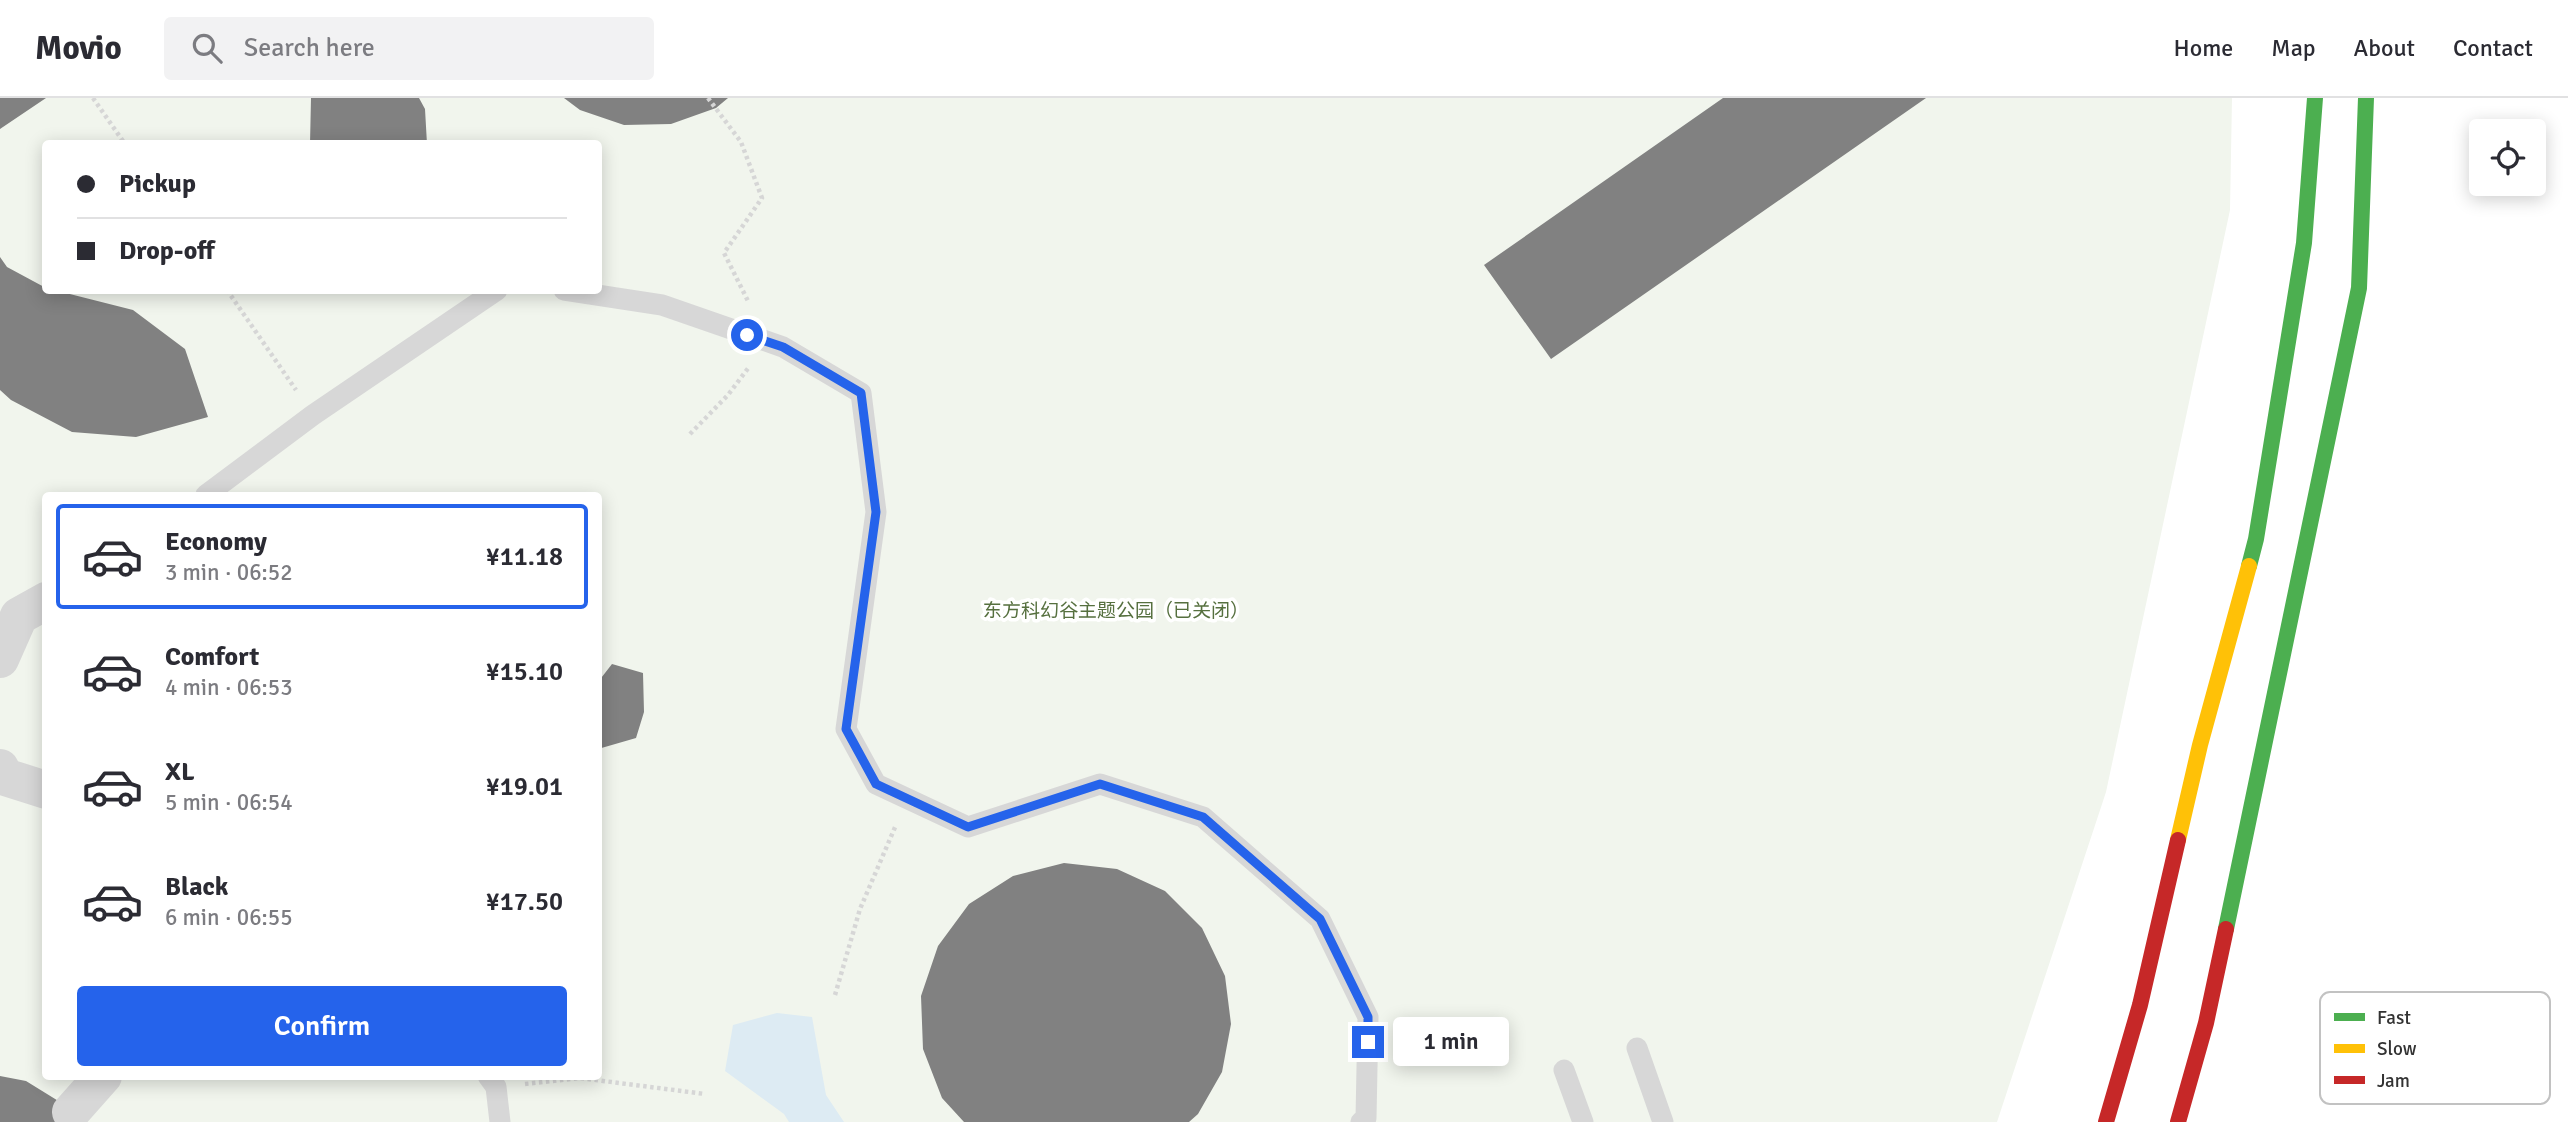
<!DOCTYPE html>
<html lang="en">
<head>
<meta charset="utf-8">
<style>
  body { margin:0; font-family:Signika,"Noto Sans SC",sans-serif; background:#f2f2f3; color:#2b2b33; height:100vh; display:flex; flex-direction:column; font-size:26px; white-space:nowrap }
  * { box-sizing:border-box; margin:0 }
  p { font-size:23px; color:#7c7c81 }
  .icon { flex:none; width:38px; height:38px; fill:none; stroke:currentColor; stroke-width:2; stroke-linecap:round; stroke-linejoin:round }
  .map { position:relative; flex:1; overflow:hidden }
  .panel { position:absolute; left:42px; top:394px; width:560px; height:588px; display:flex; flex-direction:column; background:#fff; border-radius:7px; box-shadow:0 4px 18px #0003 }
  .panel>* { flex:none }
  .hud { position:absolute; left:42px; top:42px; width:560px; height:154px; border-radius:7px; box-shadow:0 4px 18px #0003; display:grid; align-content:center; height:154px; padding:0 35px; background:#fff }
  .controls { position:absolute; left:2469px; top:21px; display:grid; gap:14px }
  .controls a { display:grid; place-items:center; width:77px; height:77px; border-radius:7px; background:#fff; box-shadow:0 4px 18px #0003; font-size:35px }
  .end { position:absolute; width:32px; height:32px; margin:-16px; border:9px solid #2563eb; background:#fff; box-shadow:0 0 0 4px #fff }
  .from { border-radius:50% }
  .bubble { position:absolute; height:49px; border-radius:7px; background:#fff; box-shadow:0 4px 18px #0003; font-size:23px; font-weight:600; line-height:49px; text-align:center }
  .hud b { display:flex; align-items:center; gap:24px; height:66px; font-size:26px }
  .hud b+b { border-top:2px solid #e1e1e2 }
  .hud i { width:18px; height:18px; background:#2b2b33 }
  ul { padding:12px 0 0; list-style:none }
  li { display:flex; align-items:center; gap:21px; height:105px; margin:0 14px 10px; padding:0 21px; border:4px solid transparent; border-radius:7px }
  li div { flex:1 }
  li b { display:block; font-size:26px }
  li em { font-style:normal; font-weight:600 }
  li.active { border-color:#2563eb }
  li>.icon { width:63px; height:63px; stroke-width:1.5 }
  .cta { display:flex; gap:14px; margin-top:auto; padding:14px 35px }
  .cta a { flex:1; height:80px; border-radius:7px; background:#2563eb; color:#fff; font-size:28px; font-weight:600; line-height:80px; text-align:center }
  header { display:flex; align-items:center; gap:42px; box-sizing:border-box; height:98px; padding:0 35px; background:#fff; border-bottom:2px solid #e1e1e2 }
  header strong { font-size:33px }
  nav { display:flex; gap:38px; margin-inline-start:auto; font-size:24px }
  .search { width:490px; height:63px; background:#f2f2f3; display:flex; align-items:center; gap:18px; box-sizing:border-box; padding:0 24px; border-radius:7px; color:#7c7c81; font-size:26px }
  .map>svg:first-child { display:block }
  .green { fill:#f1f5ed; fill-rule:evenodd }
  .water { fill:#ddebf3 }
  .building { fill:#818181 }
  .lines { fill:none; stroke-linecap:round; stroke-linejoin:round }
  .path { stroke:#d6d6d6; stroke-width:4.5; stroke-dasharray:3.5 3.5; stroke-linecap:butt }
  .lane { stroke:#d7d7d7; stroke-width:21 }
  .street { stroke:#d7d7d7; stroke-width:38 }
  .fast { stroke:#4caf50; stroke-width:16 }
  .slow { stroke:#ffc107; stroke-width:16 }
  .jam { stroke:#c62828; stroke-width:16 }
  .route { stroke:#2563eb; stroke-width:9 }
  .labels { text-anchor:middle; stroke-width:7; stroke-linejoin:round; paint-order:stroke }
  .park-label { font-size:19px; fill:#56703f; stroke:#fff }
  .key { fill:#fff; stroke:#c2c2c2; stroke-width:2 }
  .key-label { font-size:19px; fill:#333 }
</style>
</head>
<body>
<header>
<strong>Movio</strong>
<div class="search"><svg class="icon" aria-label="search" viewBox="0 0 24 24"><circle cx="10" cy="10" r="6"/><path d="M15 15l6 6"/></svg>Search here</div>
<nav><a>Home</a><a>Map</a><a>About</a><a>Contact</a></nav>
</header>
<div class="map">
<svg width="2568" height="1024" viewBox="0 0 2568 1024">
  <rect width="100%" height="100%" fill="#fff"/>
  <!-- green -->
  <path class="green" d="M0,0H2232L2230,112L2106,694L1997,1024H0ZM46,46H598V192H46ZM46,397H598V978H46Z"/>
  <!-- water -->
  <path class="water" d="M777,915L812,919L826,997L844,1024H789L784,1016L725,973L733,927Z"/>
  <!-- building -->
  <path class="building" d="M0,0H46L0,31Z
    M311,0H419L425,11L427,46H310Z
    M564,0H728L716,10L671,26L624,27L580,12Z
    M1723,0H1926L1551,261L1484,167Z
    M0,159L7,169L46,190V192H54L133,212L185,251L208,319L136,339L72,334L11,302L0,292Z
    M612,566L643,575L644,614L636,640L598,651V584Z
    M1064,765L1117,771L1165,793L1202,830L1225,878L1231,926L1222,974L1198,1016L1189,1024H964L942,1000L923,951L921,898L938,848L969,806L1013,778Z
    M0,978L26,983L60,1004L78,1024H0Z"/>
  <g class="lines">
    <!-- path -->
    <path class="path" d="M93,0L125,46
      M708,0L741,44L762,100L724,155L749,205
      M227,192L296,292
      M690,336L728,297L749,269
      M835,897L860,811L896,727
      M525,986L580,980L705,996"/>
    <!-- lane -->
    <path class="lane" d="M564,192L662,207L783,249L861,295L876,414L846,631L876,686L968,729L1100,686L1203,719L1320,821L1368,919L1366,1020L1361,1024
      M206,397L313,317L497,192
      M1637,950L1663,1024
      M1564,972L1583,1024
      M488,978L496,989L500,1024"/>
    <!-- street -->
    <path class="street" d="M0,561L19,518L46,503
      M0,670L5,679L46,692
      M71,1014L103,978"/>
    <!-- fast -->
    <path class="fast" d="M2249,468L2256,441L2304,145L2315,0
      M2226,831L2359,190L2366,0"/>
    <!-- slow -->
    <path class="slow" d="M2178,742L2200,647L2249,468"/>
    <!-- jam -->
    <path class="jam" d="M2106,1024L2140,907L2178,742
      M2178,1024L2206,925L2226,831"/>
  </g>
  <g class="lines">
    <!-- route -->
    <path class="route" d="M747,237L783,249L861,295L876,414L846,631L876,686L968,729L1100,686L1203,719L1320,821L1368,919V944"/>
  </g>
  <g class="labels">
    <!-- park labels -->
    <g class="park-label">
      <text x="1116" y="519">东方科幻谷主题公园（已关闭）</text>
    </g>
  </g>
  <!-- legend -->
  <rect x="2320" y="894" width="230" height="112" rx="10" class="key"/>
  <rect x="2334" y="915" width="31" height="8" fill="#4caf50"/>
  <rect x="2334" y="946" width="31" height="9" fill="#ffc107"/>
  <rect x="2334" y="978" width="31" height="8" fill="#c62828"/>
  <g class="key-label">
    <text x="2377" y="926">Fast</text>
    <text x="2377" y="957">Slow</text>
    <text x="2377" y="989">Jam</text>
  </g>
</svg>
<div class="controls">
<a><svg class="icon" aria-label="locate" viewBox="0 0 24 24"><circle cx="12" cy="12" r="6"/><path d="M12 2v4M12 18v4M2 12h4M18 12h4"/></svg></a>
</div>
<i class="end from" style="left:747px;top:237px"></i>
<i class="end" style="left:1368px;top:944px"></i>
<div class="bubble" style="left:1393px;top:919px;width:116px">1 min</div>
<div class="hud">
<b><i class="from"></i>Pickup</b>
<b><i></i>Drop-off</b>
</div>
<section class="panel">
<ul>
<li class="active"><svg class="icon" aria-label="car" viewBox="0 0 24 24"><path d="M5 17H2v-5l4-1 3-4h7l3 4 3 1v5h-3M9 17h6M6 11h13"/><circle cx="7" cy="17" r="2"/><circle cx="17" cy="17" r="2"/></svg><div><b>Economy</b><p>3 min · 06:52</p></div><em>¥11.18</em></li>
<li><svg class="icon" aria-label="car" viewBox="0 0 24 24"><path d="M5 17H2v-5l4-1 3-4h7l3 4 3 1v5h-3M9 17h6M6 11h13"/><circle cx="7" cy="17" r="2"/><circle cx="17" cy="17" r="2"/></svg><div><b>Comfort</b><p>4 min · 06:53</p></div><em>¥15.10</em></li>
<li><svg class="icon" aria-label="car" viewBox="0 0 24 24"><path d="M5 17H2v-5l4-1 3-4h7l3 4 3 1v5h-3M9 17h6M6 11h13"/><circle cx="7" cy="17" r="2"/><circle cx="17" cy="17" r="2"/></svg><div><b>XL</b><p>5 min · 06:54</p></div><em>¥19.01</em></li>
<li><svg class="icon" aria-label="car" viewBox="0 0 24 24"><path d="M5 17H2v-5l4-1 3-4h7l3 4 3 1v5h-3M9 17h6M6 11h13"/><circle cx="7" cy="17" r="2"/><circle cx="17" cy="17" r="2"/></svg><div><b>Black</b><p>6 min · 06:55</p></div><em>¥17.50</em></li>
</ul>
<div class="cta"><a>Confirm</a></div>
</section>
</div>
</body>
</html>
